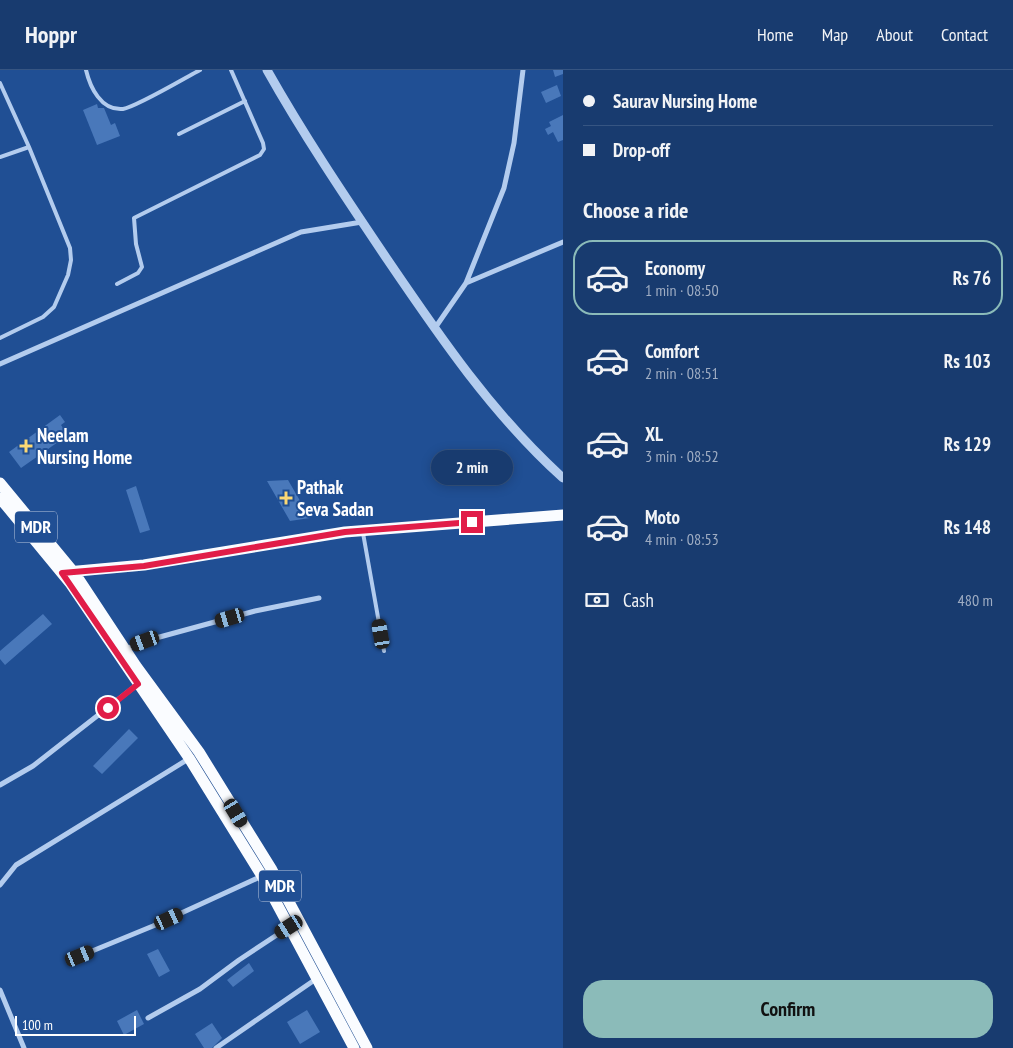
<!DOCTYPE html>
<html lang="en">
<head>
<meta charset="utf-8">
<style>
  body { margin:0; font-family:"PT Sans Narrow",sans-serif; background:#254677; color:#f1f3f6; height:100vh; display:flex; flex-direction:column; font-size:19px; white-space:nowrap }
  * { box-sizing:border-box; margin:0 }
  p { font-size:16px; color:#9fadc3 }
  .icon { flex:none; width:28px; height:28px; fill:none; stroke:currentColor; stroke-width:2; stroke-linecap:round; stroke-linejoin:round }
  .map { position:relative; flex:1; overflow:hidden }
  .panel { display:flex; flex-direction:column; background:#183b6f; width:450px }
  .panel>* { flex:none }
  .top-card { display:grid; align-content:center; height:110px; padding:0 20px; background:#183b6f }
  .scale { position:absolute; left:15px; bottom:12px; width:121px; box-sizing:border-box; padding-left:5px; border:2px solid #fff; border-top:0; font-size:14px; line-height:18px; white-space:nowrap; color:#fff; -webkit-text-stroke:4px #204f94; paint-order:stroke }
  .end { position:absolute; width:22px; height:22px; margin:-11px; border:6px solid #e11d48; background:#fff; box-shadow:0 0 0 2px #fff }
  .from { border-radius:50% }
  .bubble { position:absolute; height:35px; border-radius:18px; background:#183b6f; box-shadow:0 2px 12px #0003,0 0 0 1px #365582; font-size:16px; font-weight:700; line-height:35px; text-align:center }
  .car { position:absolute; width:15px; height:30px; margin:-15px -8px; border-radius:6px; box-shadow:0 0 4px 1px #0007; background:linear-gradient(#222 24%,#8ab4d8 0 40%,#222 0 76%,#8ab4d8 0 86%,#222 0) }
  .top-card b { display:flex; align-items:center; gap:18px; height:48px; font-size:19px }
  .top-card b+b { border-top:1px solid #365582 }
  .top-card i { width:12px; height:12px; background:#f1f3f6 }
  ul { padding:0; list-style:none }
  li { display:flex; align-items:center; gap:15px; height:75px; margin:0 10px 8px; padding:0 10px; border:2px solid transparent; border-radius:20px }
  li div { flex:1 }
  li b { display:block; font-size:19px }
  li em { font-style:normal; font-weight:700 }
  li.on { border-color:#8bbbb9 }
  li>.icon { width:45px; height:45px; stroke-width:1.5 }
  h2 { padding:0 20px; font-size:22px; line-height:60px }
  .pay { display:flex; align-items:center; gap:12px; height:55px; padding:0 20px; font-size:19px }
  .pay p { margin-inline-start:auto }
  .action { display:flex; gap:10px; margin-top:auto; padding:10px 20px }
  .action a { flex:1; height:58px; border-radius:20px; background:#8bbbb9; color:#111; font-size:20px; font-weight:700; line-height:58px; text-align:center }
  header { display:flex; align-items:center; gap:30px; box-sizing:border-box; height:70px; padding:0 25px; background:#183b6f; border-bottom:1px solid #365582 }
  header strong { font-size:24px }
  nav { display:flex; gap:28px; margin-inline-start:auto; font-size:18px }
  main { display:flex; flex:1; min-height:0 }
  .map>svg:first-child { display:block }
  .building { fill:#4978ba }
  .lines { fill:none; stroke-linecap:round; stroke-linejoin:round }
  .service { stroke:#b3ccee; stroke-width:4 }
  .minor { stroke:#b3ccee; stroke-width:5 }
  .tertiary { stroke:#b3ccee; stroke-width:9 }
  .primary { stroke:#fafcff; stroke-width:11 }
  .route { stroke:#e11d48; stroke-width:6 }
  .poi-dot { fill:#fbd874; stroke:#204f94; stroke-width:2 }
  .labels { text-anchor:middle; stroke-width:4; stroke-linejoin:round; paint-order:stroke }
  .shield { fill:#204f94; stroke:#bccadf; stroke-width:1 }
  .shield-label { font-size:18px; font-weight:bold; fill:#fff }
  .poi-label { font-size:19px; font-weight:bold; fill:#fff; stroke:#204f94; text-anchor:start }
</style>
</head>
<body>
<header>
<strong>Hoppr</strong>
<nav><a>Home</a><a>Map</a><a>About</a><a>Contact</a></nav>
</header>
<main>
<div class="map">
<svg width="563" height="978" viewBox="0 0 563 978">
  <rect width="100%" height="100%" fill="#204f94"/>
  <!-- building -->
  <path class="building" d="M553,0H563V4L555,7Z
    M557,15L561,26L546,33L541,22Z
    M97,34L98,38H104L111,55L115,53L120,66L97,75L83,40Z
    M563,45V70L558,72L553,62L548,65L545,59L551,56L549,52Z
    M60,345L65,352L61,355L68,365L21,398L9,382Z
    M288,410L310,448L290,451L267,411Z
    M136,416L150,460L140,463L126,420Z
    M43,544L52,554L5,595L0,589V581Z
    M129,659L138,668L102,704L93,696Z
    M158,879L170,901L159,907L147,884Z
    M249,893L254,901L233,917L227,910Z
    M137,940L144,954L124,965L117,951Z
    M307,940L320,962L300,974L287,952Z
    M212,953L222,968L212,978H204L195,964Z"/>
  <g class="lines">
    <!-- service -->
    <path class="service" d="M86,0C90,17 101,41 123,39C136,37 185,8 200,0
      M0,13L29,77L70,178L71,190L68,205L54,237L43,247L0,268
      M179,64L245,31
      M0,87L29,77
      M117,214L138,203L142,197L136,174L134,148L260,85L264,79L263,73L231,0
      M363,463L384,581"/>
    <!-- minor -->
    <path class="minor" d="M466,213L563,172
      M435,258L466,213L504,118L514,73L523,0
      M0,294L301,162L362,152
      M126,579L145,571L255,541L319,528
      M0,715L33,696L138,614
      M0,815L16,795L190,688
      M80,886L153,856L262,806
      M0,920L24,978
      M148,948L200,919L239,890L289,857
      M216,978L316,909"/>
    <!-- tertiary -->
    <path class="tertiary" d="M267,0C303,64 344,125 385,186C438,264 492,344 563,408"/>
    <!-- primary -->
    <path class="primary" d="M0,413L76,505L136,596L199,682L272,800L367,978
      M0,428L70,513L189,688L262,806L354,978
      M67,502L144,495L345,462L563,445"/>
  </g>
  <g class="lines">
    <!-- route -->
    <path class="route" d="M108,638L138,614L62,503L144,496L345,462L472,452"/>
  </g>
  <!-- markers -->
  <g class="poi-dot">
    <path d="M23.5 368.5h5v5h5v5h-5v5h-5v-5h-5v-5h5z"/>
    <path d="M283.5 420.5h5v5h5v5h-5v5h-5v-5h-5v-5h5z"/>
  </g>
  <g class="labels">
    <!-- shield labels -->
    <g class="shield">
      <rect x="15" y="441.5" width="42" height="31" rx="4"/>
      <rect x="259" y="800.5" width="42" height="31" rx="4"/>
    </g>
    <g class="shield-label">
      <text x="36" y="463">MDR</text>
      <text x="280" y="822">MDR</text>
    </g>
    <!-- poi labels -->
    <g class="poi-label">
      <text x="37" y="372">Neelam<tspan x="37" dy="22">Nursing Home</tspan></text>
      <text x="297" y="424">Pathak<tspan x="297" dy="22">Seva Sadan</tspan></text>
    </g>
  </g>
</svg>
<div class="scale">100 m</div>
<i class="end from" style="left:108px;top:638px"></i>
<i class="end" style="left:472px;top:452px"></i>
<div class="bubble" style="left:431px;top:380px;width:82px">2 min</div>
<i class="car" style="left:230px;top:548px;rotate:254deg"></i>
<i class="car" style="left:381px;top:564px;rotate:350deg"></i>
<i class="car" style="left:145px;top:571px;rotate:250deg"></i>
<i class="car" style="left:236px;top:743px;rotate:149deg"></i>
<i class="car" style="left:169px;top:849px;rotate:65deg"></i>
<i class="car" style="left:289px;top:857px;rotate:237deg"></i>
<i class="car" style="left:80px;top:886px;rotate:68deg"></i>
</div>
<section class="panel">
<div class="top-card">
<b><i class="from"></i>Saurav Nursing Home</b>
<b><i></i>Drop-off</b>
</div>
<h2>Choose a ride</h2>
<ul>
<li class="on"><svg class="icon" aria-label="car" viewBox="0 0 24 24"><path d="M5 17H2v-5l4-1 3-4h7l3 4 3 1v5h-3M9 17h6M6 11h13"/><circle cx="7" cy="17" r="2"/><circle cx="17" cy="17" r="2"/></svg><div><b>Economy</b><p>1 min · 08:50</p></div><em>Rs 76</em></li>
<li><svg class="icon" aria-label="car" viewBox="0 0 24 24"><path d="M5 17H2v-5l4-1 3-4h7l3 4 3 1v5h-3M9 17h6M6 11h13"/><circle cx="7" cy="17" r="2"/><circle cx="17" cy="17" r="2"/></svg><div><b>Comfort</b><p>2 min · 08:51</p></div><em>Rs 103</em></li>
<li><svg class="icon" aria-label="car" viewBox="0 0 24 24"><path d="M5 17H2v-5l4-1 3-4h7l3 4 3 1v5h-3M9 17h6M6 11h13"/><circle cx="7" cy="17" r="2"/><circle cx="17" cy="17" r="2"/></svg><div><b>XL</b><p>3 min · 08:52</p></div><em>Rs 129</em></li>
<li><svg class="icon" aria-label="car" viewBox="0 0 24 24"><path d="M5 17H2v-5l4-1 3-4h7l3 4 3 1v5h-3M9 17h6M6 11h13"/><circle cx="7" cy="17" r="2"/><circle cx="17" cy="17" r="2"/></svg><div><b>Moto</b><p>4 min · 08:53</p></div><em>Rs 148</em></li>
</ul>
<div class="pay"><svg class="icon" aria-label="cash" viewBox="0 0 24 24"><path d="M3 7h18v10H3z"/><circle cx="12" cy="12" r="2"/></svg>Cash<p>480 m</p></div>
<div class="action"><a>Confirm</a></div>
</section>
</main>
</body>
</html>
